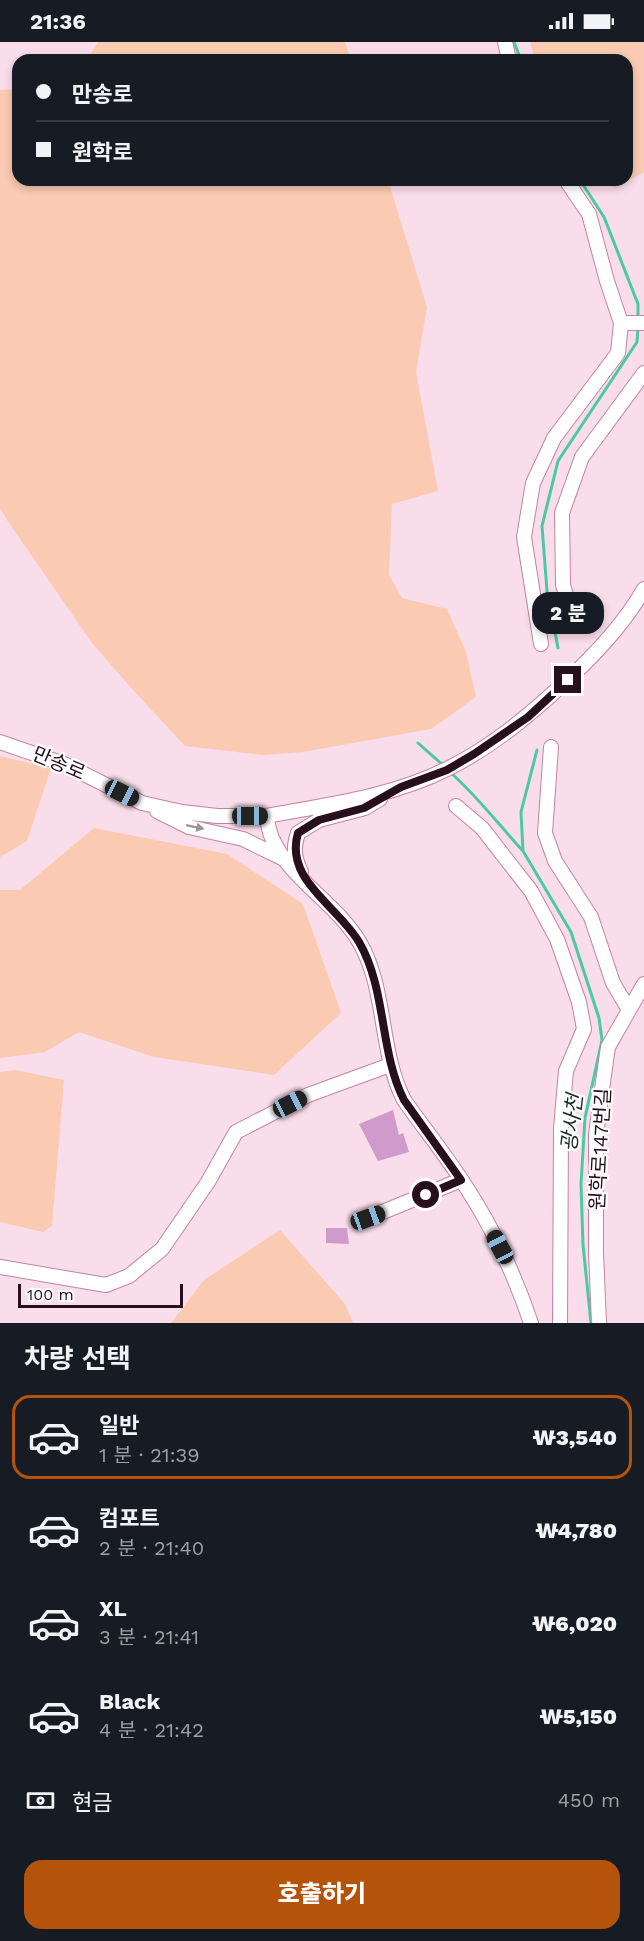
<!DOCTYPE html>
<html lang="ko">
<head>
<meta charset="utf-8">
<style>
  body { margin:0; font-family:"Work Sans","Noto Sans KR",sans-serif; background:#242831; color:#f1f3f6; height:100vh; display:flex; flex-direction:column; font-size:22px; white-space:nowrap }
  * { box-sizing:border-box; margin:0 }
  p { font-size:20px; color:#9ea1a6 }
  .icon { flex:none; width:33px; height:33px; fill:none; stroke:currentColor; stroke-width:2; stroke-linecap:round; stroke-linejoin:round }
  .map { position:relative; height:1281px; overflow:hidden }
  .sheet { display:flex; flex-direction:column; background:#171b24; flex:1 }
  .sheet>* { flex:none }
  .top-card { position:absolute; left:12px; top:12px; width:621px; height:132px; border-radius:18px; box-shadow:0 3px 9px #0003; display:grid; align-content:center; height:132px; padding:0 24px; background:#171b24 }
  .scale { position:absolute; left:18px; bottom:15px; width:165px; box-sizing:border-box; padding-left:6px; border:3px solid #270f1b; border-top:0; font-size:16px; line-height:21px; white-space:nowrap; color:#270f1b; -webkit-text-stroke:4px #fff; paint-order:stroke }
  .end { position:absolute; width:27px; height:27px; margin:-14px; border:8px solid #270f1b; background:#fff; box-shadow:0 0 0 3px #fff }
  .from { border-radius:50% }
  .bubble { position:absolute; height:42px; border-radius:18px; background:#171b24; box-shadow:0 3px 9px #0003; font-size:20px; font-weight:800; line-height:42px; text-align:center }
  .car { position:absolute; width:18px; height:36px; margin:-18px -9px; border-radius:8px; box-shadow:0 0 4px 2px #0007; background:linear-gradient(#222 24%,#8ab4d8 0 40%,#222 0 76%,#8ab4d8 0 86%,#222 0) }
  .top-card b { display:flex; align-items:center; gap:21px; height:57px; font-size:22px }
  .top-card b+b { border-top:2px solid #363941 }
  .top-card i { width:15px; height:15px; background:#f1f3f6 }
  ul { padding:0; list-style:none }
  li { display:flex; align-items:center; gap:18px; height:84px; margin:0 12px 9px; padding:0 12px; border:3px solid transparent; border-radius:18px }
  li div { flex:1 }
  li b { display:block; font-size:22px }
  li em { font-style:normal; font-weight:800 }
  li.on { border-color:#b45309 }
  li>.icon { width:54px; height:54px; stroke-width:1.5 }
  h2 { padding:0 24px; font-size:27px; line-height:72px }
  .pay { display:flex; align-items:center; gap:15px; height:66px; padding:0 24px; font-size:22px }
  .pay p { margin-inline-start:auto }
  .action { display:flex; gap:12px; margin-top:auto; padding:12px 24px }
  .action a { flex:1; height:69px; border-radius:18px; background:#b45309; color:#fff; font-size:24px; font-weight:800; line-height:69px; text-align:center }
  .status { display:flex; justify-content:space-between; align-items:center; height:42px; padding:0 30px; background:#171b24; direction:ltr }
  .status svg { height:16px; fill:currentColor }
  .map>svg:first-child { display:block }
  .green { fill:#facbb2 }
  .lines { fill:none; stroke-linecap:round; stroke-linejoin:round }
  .stream { stroke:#49caa3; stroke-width:3 }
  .building { fill:#cf9bca }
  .minor-casing { stroke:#c483a2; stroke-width:16 }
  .minor { stroke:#fff; stroke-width:14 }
  .oneway { fill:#9e9398 }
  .route { stroke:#270f1b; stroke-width:8 }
  .labels { text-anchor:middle; stroke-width:4.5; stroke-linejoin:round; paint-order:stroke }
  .street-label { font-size:20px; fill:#270f1b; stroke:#fff }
  .water-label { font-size:21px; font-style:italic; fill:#192e27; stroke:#fff }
</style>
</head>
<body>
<div class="status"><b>21:36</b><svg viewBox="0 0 49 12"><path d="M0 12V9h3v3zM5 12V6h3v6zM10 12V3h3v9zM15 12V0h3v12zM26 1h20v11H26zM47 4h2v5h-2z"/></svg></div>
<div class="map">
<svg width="644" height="1281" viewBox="0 0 644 1281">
  <rect width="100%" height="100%" fill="#faddea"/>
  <!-- green -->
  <path class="green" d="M98,0H345L351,18H87Z
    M530,0H644V130L616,146L598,138H627V18H535Z
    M18,47V138H388L427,265L416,330L438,449L392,462L389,533L402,556L447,567L466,610L476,655L431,687L303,710L263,713L185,704L133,648L92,601L7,478L0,466V48Z
    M0,714L51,726L27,799L0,815Z
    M94,786L227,812L303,862L341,971L274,1033L154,1015L79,990L45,1010L0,1016V848H20Z
    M16,1028L64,1038L52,1184L43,1190L0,1180V1030Z
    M280,1188L345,1262L353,1281H171L204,1238Z"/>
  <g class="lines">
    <!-- stream -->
    <path class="stream" d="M514,0L521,18
      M580,138L604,175L638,262V276
      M558,606L547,549L542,484L558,419L637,300L638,285
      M418,701L444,724
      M537,708L521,770L523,809L571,890L599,976L602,998L585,1076L581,1142L583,1203L591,1281
      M451,731C477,754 499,783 523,809"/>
  </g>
  <!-- building -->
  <path class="building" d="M393,1068L399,1093L403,1091L409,1110L378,1119L359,1082Z
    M326,1186H347L349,1202L326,1201Z"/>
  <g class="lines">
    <defs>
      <path id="minor" d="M505,0L509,18
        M621,281H644
        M566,553L563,543L562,471L582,415L644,331
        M541,602L524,495L533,441L554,396L618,311L621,281L607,239L589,172L566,138
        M0,700L64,722L142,761L182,770L217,774H266C268,781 269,789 272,796C290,838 337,861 360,901C387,949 379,1009 404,1058C425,1088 449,1117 468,1148C495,1190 515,1234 531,1281
        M551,705L545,791L555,819L591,875L613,941L629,968
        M456,764L482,786L531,849L557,897L579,960L584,987L566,1029L561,1086L560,1281
        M157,769L189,785L243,797L284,817
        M266,774C327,763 391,755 447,727C490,706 526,676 561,644C592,616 623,584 644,547
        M301,830C294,815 293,806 298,791L319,778L365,766L380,757
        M368,1176L461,1138
        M0,1225L106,1243L129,1234L162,1207L208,1140L236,1090L308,1053L390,1023
        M599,1281L596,1211V1093L602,1047L608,1005L644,942"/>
    </defs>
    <!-- minor casing -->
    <use href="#minor" class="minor-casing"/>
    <!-- minor -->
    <use href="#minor" class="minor"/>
  </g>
  <!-- one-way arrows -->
  <defs><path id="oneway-solid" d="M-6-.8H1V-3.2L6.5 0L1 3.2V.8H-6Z" transform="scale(1.5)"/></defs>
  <use class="oneway" href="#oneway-solid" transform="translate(195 785) rotate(12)"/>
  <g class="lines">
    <!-- route -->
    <path class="route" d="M426,1153L461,1138L404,1058C379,1009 387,948 359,900C338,864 284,838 298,791L319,778L364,766L401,745L447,728L474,712L528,675L568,638"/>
  </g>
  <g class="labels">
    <!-- street labels -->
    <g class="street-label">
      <text transform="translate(59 721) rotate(23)" y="7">만송로</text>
      <text transform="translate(600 1107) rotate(-87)" y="7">원학로147번길</text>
    </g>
    <!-- water labels -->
    <g class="water-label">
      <text transform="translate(572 1081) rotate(-83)" y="7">광사천</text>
    </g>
  </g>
</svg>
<div class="scale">100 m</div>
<i class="end from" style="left:426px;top:1153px"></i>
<i class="end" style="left:568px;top:638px"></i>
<div class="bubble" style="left:532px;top:550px;width:72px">2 분</div>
<i class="car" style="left:122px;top:751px;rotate:116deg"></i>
<i class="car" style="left:250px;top:774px;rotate:90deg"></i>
<i class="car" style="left:290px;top:1062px;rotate:63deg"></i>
<i class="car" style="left:368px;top:1176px;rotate:70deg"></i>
<i class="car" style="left:500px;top:1205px;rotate:332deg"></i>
<div class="top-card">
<b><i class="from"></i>만송로</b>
<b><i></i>원학로</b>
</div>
</div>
<section class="sheet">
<h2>차량 선택</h2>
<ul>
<li class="on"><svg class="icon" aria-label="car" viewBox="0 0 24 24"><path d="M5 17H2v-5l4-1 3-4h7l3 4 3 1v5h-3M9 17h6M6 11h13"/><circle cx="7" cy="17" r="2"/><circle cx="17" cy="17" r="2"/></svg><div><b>일반</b><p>1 분 · 21:39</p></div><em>₩3,540</em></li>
<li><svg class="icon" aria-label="car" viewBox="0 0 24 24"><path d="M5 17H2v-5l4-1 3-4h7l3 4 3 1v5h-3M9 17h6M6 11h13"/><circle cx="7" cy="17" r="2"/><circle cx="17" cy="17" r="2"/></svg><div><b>컴포트</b><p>2 분 · 21:40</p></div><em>₩4,780</em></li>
<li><svg class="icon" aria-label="car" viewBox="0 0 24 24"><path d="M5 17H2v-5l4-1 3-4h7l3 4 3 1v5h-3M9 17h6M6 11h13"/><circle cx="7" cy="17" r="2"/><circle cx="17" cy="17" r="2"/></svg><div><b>XL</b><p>3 분 · 21:41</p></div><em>₩6,020</em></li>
<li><svg class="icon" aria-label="car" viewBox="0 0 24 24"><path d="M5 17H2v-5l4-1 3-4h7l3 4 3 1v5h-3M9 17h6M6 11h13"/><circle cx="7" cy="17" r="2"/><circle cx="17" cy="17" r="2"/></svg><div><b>Black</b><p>4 분 · 21:42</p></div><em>₩5,150</em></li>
</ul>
<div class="pay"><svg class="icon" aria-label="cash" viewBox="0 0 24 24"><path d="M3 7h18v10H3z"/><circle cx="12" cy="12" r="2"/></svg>현금<p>450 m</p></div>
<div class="action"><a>호출하기</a></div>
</section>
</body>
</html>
